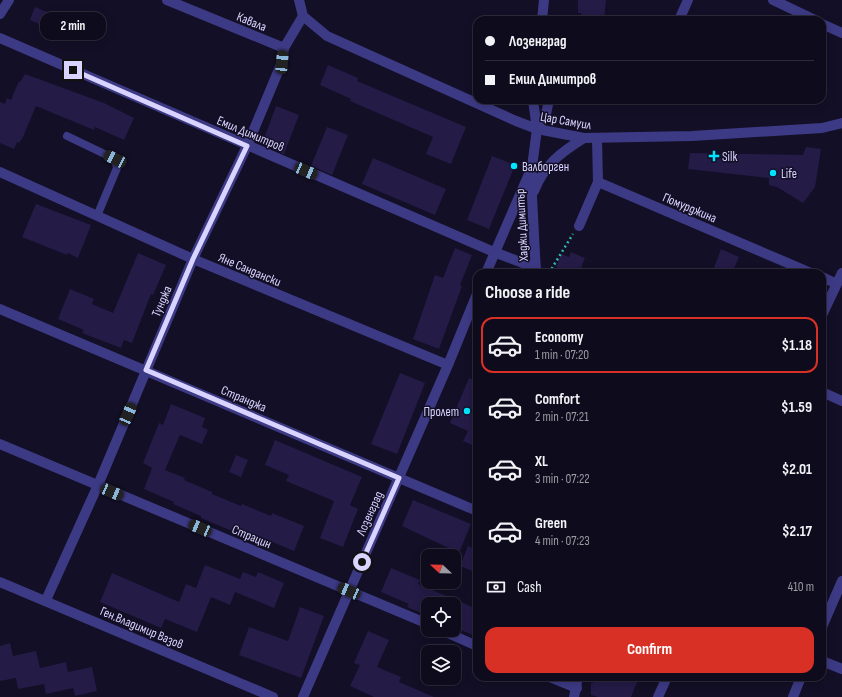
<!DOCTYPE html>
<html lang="en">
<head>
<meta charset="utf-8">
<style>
  body { margin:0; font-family:"Sofia Sans Condensed",sans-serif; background:#1c1929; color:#f1f3f6; height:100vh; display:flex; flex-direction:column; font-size:15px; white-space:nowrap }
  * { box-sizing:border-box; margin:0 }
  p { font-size:13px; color:#9b9ba3 }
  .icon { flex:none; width:22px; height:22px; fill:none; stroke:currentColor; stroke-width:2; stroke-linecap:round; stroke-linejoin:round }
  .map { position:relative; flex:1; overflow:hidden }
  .side { position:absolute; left:473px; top:269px; width:353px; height:412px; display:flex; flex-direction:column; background:#0e0b1c; border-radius:12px; box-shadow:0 2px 10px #0003,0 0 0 1px #2e2b3b }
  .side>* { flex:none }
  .guide { position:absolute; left:473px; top:16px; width:353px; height:88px; border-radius:12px; box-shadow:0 2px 10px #0003,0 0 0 1px #2e2b3b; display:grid; align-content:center; height:88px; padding:0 12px; background:#0e0b1c }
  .needle { width:26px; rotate:292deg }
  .fabs { position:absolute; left:421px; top:549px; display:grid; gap:8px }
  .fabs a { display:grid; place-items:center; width:40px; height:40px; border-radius:8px; background:#0e0b1c; box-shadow:0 2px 10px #0003,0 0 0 1px #2e2b3b; font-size:20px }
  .end { position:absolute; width:18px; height:18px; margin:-9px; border:5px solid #d9d4ff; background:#111; box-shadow:0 0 0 2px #111 }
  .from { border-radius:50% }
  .bubble { position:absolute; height:28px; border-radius:12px; background:#0e0b1c; box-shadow:0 2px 10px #0003,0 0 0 1px #2e2b3b; font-size:13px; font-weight:700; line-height:28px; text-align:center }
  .car { position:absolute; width:12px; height:24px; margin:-12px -6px; border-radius:5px; box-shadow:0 0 3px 1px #0007; background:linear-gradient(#222 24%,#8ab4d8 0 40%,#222 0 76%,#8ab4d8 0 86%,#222 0) }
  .guide b { display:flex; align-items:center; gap:14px; height:38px; font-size:15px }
  .guide b+b { border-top:1px solid #2e2b3b }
  .guide i { width:10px; height:10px; background:#f1f3f6 }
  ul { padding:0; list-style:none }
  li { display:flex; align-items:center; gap:12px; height:56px; margin:0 8px 6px; padding:0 4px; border:2px solid transparent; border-radius:12px }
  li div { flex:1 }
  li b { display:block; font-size:15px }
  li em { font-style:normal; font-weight:700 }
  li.selected { border-color:#d93025 }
  li>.icon { width:36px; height:36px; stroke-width:1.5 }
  h2 { padding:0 12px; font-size:18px; line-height:48px }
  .pay { display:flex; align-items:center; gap:10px; height:44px; padding:0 12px; font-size:15px }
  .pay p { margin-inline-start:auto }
  .button { display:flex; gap:8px; margin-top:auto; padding:8px 12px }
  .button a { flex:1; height:46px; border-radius:12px; background:#d93025; color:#fff; font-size:16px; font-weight:700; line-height:46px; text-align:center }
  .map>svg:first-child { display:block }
  .building { fill:#241b47 }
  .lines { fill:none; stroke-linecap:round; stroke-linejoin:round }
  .path { stroke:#2fb8b0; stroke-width:2.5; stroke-dasharray:2 3; stroke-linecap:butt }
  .service { stroke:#3d3a85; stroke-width:8 }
  .minor { stroke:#3d3a85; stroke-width:10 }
  .tertiary { stroke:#3d3a85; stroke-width:10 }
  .route { stroke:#d9d4ff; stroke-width:5 }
  .poi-dot { fill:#00e5ff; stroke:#130f26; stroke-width:1.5 }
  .labels { text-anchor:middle; stroke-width:3; stroke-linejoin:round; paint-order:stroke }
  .street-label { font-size:13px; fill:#d9d4ff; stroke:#130f26 }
  .poi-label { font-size:13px; fill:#d9d4ff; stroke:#130f26; text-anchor:start }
</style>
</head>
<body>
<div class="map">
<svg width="842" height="697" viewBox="0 0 842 697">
  <rect width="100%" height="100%" fill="#130f26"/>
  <!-- building -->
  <path class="building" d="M578,0H606L604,20H581V13H578Z
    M35,7L64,19L59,33L30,20Z
    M328,65L358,78L357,81L466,127L451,164L426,154L433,137L350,101L351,99L320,85Z
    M25,74L104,103L134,118L124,140L95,127L94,130L36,106L23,137L19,143L17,142L14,149L0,143V102L5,104L7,98L11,100L19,81L20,82Z
    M276,106L299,115L284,154L262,144Z
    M327,127L348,135L332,175L311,166Z
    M806,147L821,149L815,187L803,203L777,187L769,185V178L688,169L690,153L803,155Z
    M492,156L515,165L489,229L467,220Z
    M373,158L446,189L435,215L362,184Z
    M36,204L91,225L78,258L68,253L67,255L22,237Z
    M455,248L472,255L460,285L462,286L439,349L413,339L435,275L443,278Z
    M721,249L739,257L732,273H712Z
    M571,252L585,258L579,273H570L556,267L561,254L569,257Z
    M138,253L166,265L153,295L151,294L132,343L124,340L121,348L82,333L84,330L58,319L70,289L94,299L92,304L113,313Z
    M400,373L425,383L397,454L371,444Z
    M469,378L477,381V447L463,441L468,431L450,423Z
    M171,404L205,418L202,427L208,430L202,444L180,435L165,470L185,478L184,480L212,492V494L241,506L242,504L271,516L272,513L304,526L294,551L263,538L262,541L233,528L232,531L201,518V516L173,504L174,502L144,489L152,468L143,463L159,423L163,425Z
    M275,440L362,477L350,505L358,509L343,547L320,538L334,501L286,481L289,475L265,465Z
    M236,455L248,460L241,477L229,472Z
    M413,500L471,524L459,553L402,526Z
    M468,546L477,550V573L460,566Z
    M205,565L240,579L243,572L256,577L258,572L284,583L274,608L235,592L230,605L211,597L197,632L165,619L161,628L100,602L112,573L179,602L186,584L196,588Z
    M391,568L420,580L418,584L477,609V630L475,636L454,627V604H428V616L407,607L409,604L381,592Z
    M300,607L324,616L301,678L239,655L249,627L288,641Z
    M368,631L389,640L377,667L401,677L399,682L434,697H374L350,686L360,665L354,663Z
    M10,643L13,656L36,651L40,668L66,662L68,672L92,667L97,691L75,696L73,688L46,694L44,684L18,689L16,678L0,681V646Z
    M592,677H631L638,680L631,697H598L591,695V683H593Z"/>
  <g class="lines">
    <!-- path -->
    <path class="path" d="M549,273L573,234"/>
    <!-- service -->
    <path class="service" d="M67,136L115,159L117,168L97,216"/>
    <!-- minor -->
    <path class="minor" d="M167,0L284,48
      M773,0L815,20
      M0,14L9,0
      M679,20L688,0
      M822,24L842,33
      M0,38L494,252L536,268
      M597,139L598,182L811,273
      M0,172L193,259L448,365
      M579,226L598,182
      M486,273L532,167
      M822,277L837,284
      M0,309L477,511
      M822,315L842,273
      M822,392L842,401
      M0,444L428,624
      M46,600L98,485L193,259L247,146L282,62L284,48L303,16
      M822,627L842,581
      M441,630L477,646
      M822,661L842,669
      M550,677L577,688
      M303,697L448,365L477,294
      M658,697L667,677
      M793,697L801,677"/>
    <!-- tertiary -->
    <path class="tertiary" d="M299,0L303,16L327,36L516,121L537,129L584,138L692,136L822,128L842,123
      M542,20L544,0
      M533,100L537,129L532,167V197L536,273
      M537,129L546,114L549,100
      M534,191C545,164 560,153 584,138
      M0,582L273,697
      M574,697L578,677"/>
  </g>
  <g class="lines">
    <!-- route -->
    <path class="route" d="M73,70L247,146L193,259L146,370L399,478L362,562"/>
  </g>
  <!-- markers -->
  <g class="poi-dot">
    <path d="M712 150h4v4h4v4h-4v4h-4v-4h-4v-4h4z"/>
    <circle cx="514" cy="166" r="4"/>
    <circle cx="773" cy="173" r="4"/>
    <circle cx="467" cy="411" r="4"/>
  </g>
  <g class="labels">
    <!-- street labels -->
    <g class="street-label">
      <text transform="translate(252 21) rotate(22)" y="5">Кавала</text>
      <text transform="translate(566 120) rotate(10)" y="5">Цар Самуил</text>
      <text transform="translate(251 133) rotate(23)" y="5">Емил Димитров</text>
      <text transform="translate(690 207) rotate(23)" y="5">Гюмурджина</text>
      <text transform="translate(521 225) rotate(-93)" y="5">Хаджи Димитър</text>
      <text transform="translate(250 269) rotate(23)" y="5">Яне Сандански</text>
      <text transform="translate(161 301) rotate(-67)" y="5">Тунджа</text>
      <text transform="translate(244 398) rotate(23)" y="5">Странджа</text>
      <text transform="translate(369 513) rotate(-66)" y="5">Лозенград</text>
      <text transform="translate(252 536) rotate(23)" y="5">Страцин</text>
      <text transform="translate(142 627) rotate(23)" y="5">Ген.Владимир Вазов</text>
    </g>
    <!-- poi labels -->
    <g class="poi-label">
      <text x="722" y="161">Silk</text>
      <text x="522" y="171">Валборген</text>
      <text x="781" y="178">Life</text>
      <text x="459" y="416" text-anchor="end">Пролет</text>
    </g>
  </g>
</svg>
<div class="fabs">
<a><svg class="needle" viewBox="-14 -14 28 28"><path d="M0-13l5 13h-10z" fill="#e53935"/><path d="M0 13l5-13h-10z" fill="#9b9ba3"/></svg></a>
<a><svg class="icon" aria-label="locate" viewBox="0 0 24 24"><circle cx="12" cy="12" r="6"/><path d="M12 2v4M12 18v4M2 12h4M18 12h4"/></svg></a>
<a><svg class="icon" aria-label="layers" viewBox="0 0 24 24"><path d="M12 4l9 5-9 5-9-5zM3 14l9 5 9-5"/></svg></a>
</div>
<i class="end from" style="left:362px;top:562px"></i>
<i class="end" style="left:73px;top:70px"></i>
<div class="bubble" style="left:40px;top:12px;width:66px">2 min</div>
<i class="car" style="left:282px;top:62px;rotate:5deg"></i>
<i class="car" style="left:115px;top:159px;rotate:296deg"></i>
<i class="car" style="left:306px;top:171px;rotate:113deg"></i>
<i class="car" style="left:128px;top:414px;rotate:23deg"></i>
<i class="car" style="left:112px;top:492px;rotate:113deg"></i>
<i class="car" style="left:200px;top:528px;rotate:293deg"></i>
<i class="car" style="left:349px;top:591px;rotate:293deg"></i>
<div class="guide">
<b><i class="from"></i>Лозенград</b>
<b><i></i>Емил Димитров</b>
</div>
<section class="side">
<h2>Choose a ride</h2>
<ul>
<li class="selected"><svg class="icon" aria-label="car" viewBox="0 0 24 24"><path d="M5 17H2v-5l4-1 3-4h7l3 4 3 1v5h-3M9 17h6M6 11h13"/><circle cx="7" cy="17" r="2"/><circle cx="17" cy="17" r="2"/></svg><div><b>Economy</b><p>1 min · 07:20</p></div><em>$1.18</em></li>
<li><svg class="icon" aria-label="car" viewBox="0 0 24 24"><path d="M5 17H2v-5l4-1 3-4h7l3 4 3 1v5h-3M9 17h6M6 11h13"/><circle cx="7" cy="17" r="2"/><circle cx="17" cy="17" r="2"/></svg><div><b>Comfort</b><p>2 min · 07:21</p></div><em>$1.59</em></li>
<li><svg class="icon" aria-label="car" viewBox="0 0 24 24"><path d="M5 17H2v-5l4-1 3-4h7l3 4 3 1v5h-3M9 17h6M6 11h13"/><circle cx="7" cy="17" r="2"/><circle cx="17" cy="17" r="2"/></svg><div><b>XL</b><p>3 min · 07:22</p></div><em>$2.01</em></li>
<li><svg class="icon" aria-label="car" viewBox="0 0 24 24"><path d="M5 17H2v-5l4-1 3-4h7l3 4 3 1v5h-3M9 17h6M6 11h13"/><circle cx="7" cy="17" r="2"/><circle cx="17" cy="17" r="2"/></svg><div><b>Green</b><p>4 min · 07:23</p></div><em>$2.17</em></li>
</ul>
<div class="pay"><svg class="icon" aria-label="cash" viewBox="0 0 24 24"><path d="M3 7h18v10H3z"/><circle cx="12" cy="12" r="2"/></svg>Cash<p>410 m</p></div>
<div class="button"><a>Confirm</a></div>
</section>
</div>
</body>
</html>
